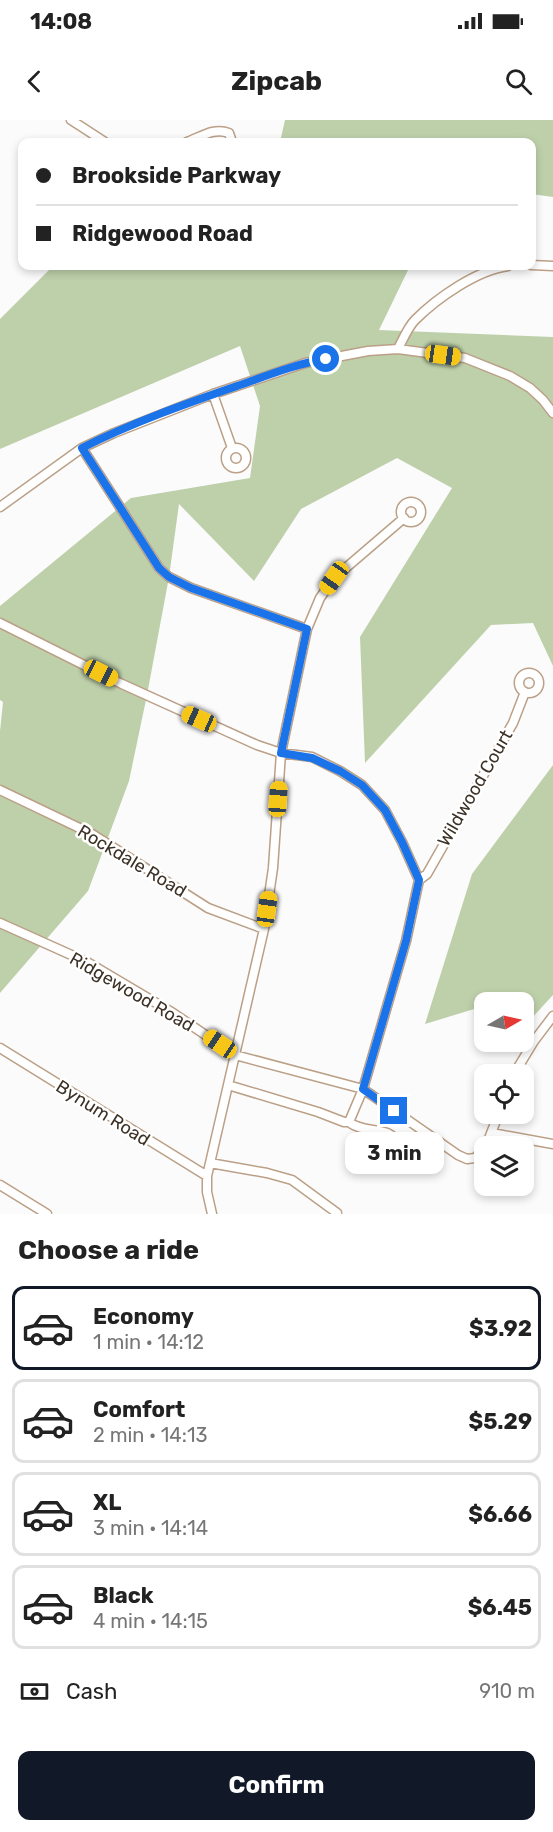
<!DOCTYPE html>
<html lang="en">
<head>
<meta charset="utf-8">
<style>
  body { margin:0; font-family:Rubik,sans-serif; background:#f2f2f2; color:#222; height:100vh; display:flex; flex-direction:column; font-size:22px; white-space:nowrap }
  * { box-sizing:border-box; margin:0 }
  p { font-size:20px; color:#767676 }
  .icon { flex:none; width:33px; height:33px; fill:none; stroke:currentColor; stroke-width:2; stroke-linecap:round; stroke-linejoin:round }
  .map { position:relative; height:1094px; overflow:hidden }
  .sheet { display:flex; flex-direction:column; background:#fff; flex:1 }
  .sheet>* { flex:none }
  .banner { position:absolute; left:18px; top:18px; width:518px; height:132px; border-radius:12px; box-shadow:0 3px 9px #0003; display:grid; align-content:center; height:132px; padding:0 18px; background:#fff }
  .needle { width:39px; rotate:81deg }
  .controls { position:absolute; left:474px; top:872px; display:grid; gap:12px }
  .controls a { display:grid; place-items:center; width:60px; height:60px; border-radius:12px; background:#fff; box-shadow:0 3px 9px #0003; font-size:30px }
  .end { position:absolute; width:27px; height:27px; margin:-14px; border:8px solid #1a73e8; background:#fff; box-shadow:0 0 0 3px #fff }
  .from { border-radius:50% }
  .bubble { position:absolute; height:42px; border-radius:12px; background:#fff; box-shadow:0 3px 9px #0003; font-size:20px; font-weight:700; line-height:42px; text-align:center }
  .car { position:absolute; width:18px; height:36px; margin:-18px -9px; border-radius:8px; box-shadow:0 0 4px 2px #0007; background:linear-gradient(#f5c518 24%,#345 0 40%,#f5c518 0 76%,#345 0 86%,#f5c518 0) }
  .banner b { display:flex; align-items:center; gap:21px; height:57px; font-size:22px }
  .banner b+b { border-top:2px solid #e0e0e0 }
  .banner i { width:15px; height:15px; background:#222 }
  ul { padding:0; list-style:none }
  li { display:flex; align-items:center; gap:18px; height:84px; margin:0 12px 9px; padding:0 6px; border:3px solid #e0e0e0; border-radius:12px }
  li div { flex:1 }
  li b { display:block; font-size:22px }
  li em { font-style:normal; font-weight:700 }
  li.on { border-color:#111827 }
  li>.icon { width:54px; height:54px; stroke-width:1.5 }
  h2 { padding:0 18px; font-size:27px; line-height:72px }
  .pay { display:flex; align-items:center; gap:15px; height:66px; padding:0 18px; font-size:22px }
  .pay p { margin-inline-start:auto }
  .button { display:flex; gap:12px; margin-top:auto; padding:12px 18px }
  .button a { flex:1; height:69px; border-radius:12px; background:#111827; color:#fff; font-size:24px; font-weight:700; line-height:69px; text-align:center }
  .status { display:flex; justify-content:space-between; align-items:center; height:42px; padding:0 30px; background:#fff; direction:ltr }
  .status svg { height:16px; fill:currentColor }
  header { display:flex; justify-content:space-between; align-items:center; height:78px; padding:0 18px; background:#fff; font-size:27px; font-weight:700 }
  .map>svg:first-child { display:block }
  .green { fill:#bed0aa }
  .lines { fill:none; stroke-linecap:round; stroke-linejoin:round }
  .minor-casing { stroke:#bba087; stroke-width:11 }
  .minor { stroke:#fff; stroke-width:8 }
  .route { stroke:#1a73e8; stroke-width:8 }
  .labels { text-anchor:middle; stroke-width:5; stroke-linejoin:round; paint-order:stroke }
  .street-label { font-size:18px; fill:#3d3227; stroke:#fff }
</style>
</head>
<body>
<div class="status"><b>14:08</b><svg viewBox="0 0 49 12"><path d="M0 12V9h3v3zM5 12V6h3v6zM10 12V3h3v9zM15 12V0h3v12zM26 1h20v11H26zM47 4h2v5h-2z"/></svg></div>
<header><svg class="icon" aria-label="back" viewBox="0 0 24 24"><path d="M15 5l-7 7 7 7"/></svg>Zipcab<svg class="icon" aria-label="search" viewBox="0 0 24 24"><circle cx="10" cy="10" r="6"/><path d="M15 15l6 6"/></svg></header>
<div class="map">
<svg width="553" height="1094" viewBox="0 0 553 1094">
  <rect width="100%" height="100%" fill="#fbfbfb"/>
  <!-- green -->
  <path class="green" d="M285,0H553V77L531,74V22H280Z
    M50,146H410L379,210L553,217V546L533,503L491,505L365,643L360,517L452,368L397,338L301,389L254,461L179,384L169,457L147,575L129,661L106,723L88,771L0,873V611L3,582L0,580V486L131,378L250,358L260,286L240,226L0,329V199L51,148Z
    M553,645V875L531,899L524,897V882H484V886L425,904L472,754Z"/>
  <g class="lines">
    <defs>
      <path id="minor" d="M71,0L105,22
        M187,22C201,17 214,7 229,13L232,22
        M531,145L553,146
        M398,229C403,219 408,207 415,200C437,178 477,150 508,146
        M213,274L232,328
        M226 338a10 10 0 1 1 20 0a10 10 0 1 1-20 0Z
        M82,328L159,448L169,457L191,468L307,509
        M401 392a10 10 0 1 1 20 0a10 10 0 1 1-20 0Z
        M0,387L82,328L114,313L213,274L305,243L368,231L398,229L465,238L510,256L530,268L543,280L553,293
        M0,503L122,564L257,625L281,633L312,637L340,651L362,665L385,690L402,722L419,760L406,821L363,969L349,1002H344L318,992L228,965
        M519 563a10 10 0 1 1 20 0a10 10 0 1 1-20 0Z
        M0,670L92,714L208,788L264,809
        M419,760L427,754L513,603L525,572
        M0,803L87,842L173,893L235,935L363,969L458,1035L467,1039L475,1038L484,1029
        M0,928L207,1056
        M514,954L534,921L553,896
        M349,1002C362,1013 386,1007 394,1018C397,1022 398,1028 400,1032L410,1037L427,1032L440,1022
        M492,1013L553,1024
        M486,1026L499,993
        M210,1043L267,1053L292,1060L337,1093
        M0,1065L47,1094
        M212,1094L207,1072V1056L264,809L273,748L281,633L307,509L320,478L334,458L404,398"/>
    </defs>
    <!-- minor casing -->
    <use href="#minor" class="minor-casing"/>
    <!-- minor -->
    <use href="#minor" class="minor"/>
  </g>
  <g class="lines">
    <!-- route -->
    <path class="route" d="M326,239C295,244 266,256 237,266C185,284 131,303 82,328L159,448L169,457L191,468L307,509L281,633L312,638L340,651L362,665L385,690L402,722L419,760L406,821L363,969L394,991"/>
  </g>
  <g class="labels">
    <!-- street labels -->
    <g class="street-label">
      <text transform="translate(475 668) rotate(-60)" y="6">Wildwood Court</text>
      <text transform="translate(132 741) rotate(31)" y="6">Rockdale Road</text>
      <text transform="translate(132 872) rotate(30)" y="6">Ridgewood Road</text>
      <text transform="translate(103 993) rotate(32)" y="6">Bynum Road</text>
    </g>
  </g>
</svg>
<div class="controls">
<a><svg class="needle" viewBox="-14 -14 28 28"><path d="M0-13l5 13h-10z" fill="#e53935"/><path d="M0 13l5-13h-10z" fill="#767676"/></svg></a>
<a><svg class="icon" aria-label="locate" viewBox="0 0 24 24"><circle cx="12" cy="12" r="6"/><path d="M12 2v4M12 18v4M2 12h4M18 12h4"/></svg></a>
<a><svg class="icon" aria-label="layers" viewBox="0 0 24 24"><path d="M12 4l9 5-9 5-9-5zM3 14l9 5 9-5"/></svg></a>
</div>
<i class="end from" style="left:326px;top:239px"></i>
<i class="end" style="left:394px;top:991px"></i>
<div class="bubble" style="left:345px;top:1012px;width:99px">3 min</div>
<i class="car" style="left:443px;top:235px;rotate:98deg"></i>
<i class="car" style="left:334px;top:458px;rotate:215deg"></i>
<i class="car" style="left:101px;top:553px;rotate:117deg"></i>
<i class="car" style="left:199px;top:599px;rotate:294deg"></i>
<i class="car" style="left:278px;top:679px;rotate:4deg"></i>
<i class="car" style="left:267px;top:789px;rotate:8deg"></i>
<i class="car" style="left:220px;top:924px;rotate:304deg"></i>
<div class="banner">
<b><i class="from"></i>Brookside Parkway</b>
<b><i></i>Ridgewood Road</b>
</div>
</div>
<section class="sheet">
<h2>Choose a ride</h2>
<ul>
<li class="on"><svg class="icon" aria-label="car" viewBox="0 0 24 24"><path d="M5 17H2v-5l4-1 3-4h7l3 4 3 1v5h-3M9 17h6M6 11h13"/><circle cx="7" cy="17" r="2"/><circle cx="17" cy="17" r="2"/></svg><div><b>Economy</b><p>1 min · 14:12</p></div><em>$3.92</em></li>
<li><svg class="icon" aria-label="car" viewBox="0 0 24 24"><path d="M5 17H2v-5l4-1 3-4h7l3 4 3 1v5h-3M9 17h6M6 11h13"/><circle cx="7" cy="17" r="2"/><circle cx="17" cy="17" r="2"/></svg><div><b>Comfort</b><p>2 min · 14:13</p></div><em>$5.29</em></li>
<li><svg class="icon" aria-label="car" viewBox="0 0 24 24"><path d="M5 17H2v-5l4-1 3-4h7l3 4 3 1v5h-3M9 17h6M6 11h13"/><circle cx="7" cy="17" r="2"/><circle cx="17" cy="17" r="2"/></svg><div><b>XL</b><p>3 min · 14:14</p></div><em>$6.66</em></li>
<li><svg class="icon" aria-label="car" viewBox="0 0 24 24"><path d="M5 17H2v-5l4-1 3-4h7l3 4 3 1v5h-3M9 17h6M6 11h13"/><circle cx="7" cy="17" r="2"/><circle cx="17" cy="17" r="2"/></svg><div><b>Black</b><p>4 min · 14:15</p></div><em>$6.45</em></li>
</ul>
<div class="pay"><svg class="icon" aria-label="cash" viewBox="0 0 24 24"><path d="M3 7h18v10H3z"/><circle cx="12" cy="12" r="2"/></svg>Cash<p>910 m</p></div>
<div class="button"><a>Confirm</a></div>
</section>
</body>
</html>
